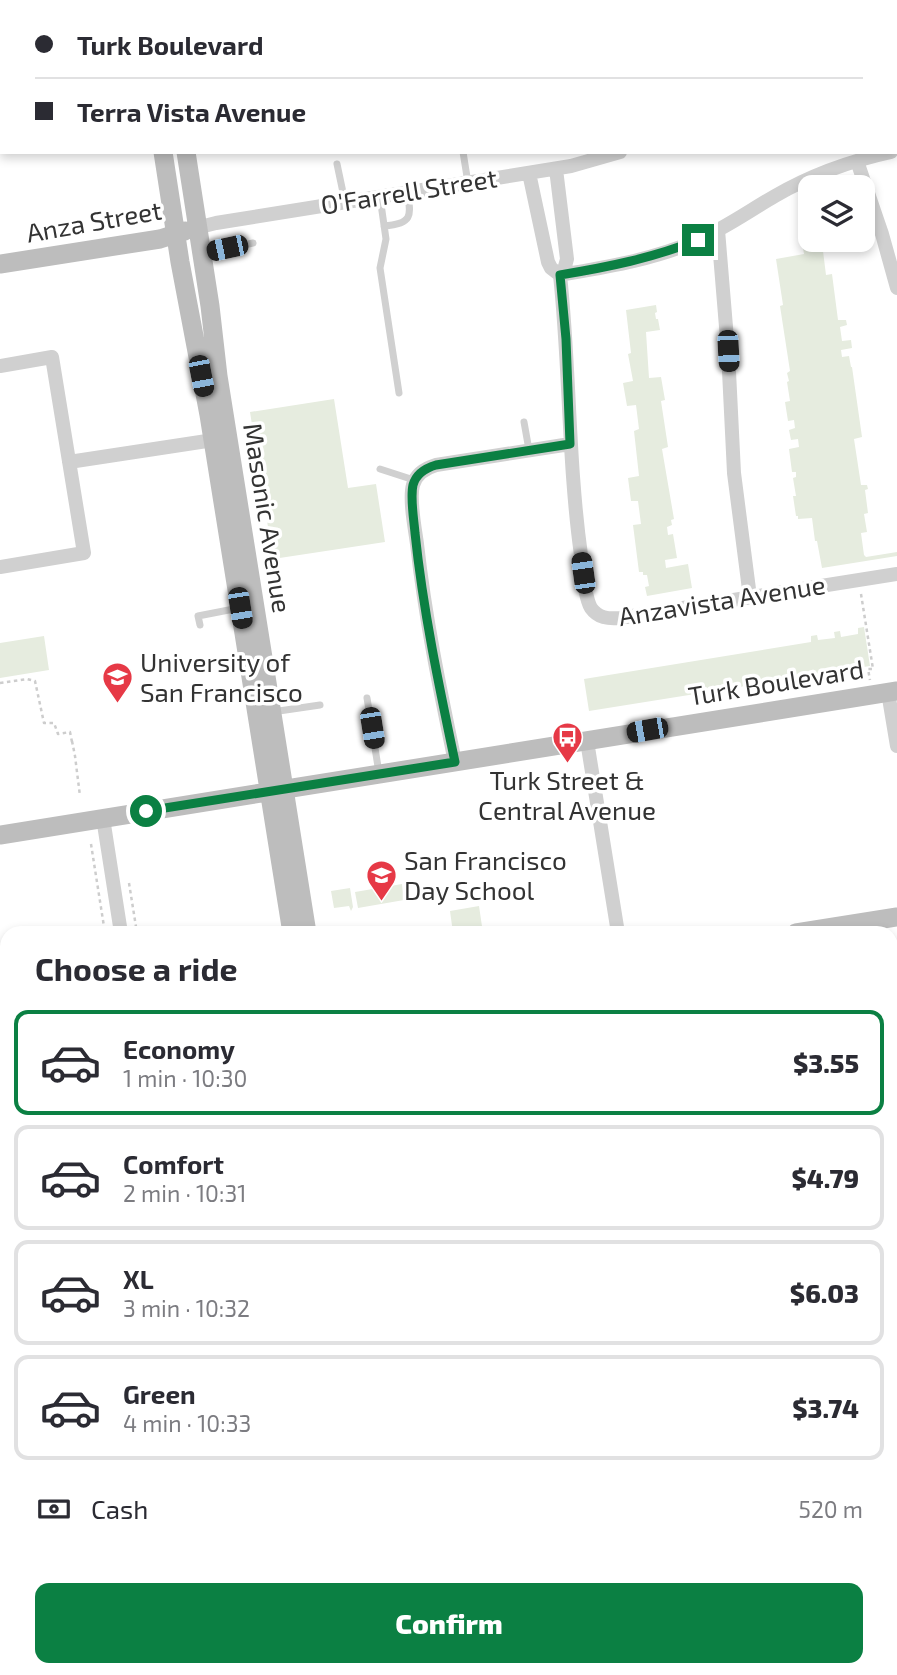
<!DOCTYPE html>
<html lang="en">
<head>
<meta charset="utf-8">
<style>
  body { margin:0; font-family:"Exo 2",sans-serif; background:#f7f7f7; color:#2b2b33; height:100vh; display:flex; flex-direction:column; font-size:26px; white-space:nowrap }
  * { box-sizing:border-box; margin:0 }
  p { font-size:23px; color:#7c7c81 }
  .icon { flex:none; width:38px; height:38px; fill:none; stroke:currentColor; stroke-width:2; stroke-linecap:round; stroke-linejoin:round }
  .map { position:relative; flex:1; overflow:hidden }
  .drawer { position:absolute; left:0px; top:926px; width:898px; height:751px; display:flex; flex-direction:column; background:#fff; border-radius:21px 21px 0 0; box-shadow:0 4px 10px #0003 }
  .drawer>* { flex:none }
  .guide { position:absolute; left:0px; top:0px; width:898px; height:154px; box-shadow:0 4px 10px #0003; display:grid; align-content:center; height:154px; padding:0 35px; background:#fff }
  .controls { position:absolute; left:798px; top:175px; display:grid; gap:14px }
  .controls a { display:grid; place-items:center; width:77px; height:77px; border-radius:14px; background:#fff; box-shadow:0 4px 10px #0003; font-size:35px }
  .end { position:absolute; width:32px; height:32px; margin:-16px; border:9px solid #0b8043; background:#fff; box-shadow:0 0 0 4px #fff }
  .from { border-radius:50% }
  .car { position:absolute; width:21px; height:42px; margin:-21px -10px; border-radius:9px; box-shadow:0 0 5px 2px #0007; background:linear-gradient(#222 24%,#8ab4d8 0 40%,#222 0 76%,#8ab4d8 0 86%,#222 0) }
  .guide b { display:flex; align-items:center; gap:24px; height:66px; font-size:26px }
  .guide b+b { border-top:2px solid #e1e1e2 }
  .guide i { width:18px; height:18px; background:#2b2b33 }
  ul { padding:0; list-style:none }
  li { display:flex; align-items:center; gap:21px; height:105px; margin:0 14px 10px; padding:0 21px; border:4px solid #e1e1e2; border-radius:14px }
  li div { flex:1 }
  li b { display:block; font-size:26px }
  li em { font-style:normal; font-weight:800 }
  li.on { border-color:#0b8043 }
  li>.icon { width:63px; height:63px; stroke-width:1.5 }
  h2 { padding:0 35px; font-size:32px; line-height:84px }
  .pay { display:flex; align-items:center; gap:18px; height:77px; padding:0 35px; font-size:26px }
  .pay p { margin-inline-start:auto }
  .cta { display:flex; gap:14px; margin-top:auto; padding:14px 35px }
  .cta a { flex:1; height:80px; border-radius:14px; background:#0b8043; color:#fff; font-size:28px; font-weight:800; line-height:80px; text-align:center }
  .map>svg:first-child { display:block }
  .green { fill:#e6ecdf }
  .lines { fill:none; stroke-linecap:round; stroke-linejoin:round }
  .path { stroke:#cdcdcd; stroke-width:2.5; stroke-dasharray:3.5 3.5; stroke-linecap:butt }
  .lane { stroke:#d0d0d0; stroke-width:7 }
  .street { stroke:#d0d0d0; stroke-width:14 }
  .secondary { stroke:#bdbdbd; stroke-width:19 }
  .route { stroke:#0b8043; stroke-width:9 }
  .labels { text-anchor:middle; stroke-width:7; stroke-linejoin:round; paint-order:stroke }
  .street-label { font-size:26px; fill:#333; stroke:#fff }
  .poi-label { font-size:26px; fill:#333; stroke:#fff; text-anchor:start }
</style>
</head>
<body>
<div class="map">
<svg width="897" height="1675" viewBox="0 0 897 1675">
  <rect width="100%" height="100%" fill="#fff"/>
  <!-- green -->
  <path class="green" d="M810,229V240H814L815,244L822,243L826,275L832,274L838,320H846L847,325L840,327L842,341L851,340L852,348L841,350L842,357L849,356L851,367H852L862,437L854,439L861,485H867L868,489L865,490L868,513L864,514L867,532L861,533L864,555L866,557L897,552V556L822,568L817,541H815L812,518L798,519V516H796L793,496H796L793,478L796,477V472H792L789,449L799,447L798,439L791,440L789,430L795,428L794,420L788,421L785,402L790,401L787,382L789,381L787,373L790,371L780,306L783,305L776,259L804,254L800,231Z
    M656,305L657,312L655,313L656,319H658L660,330L646,332L649,378L661,377L665,400L661,401L668,447L662,449L674,519L671,520L672,525L667,527L668,535L673,534L677,558L665,560L666,568L688,564L692,588L647,596L645,587L649,586L647,575H643V572H639L633,525L641,524L638,501H631L628,478L639,476L634,431L639,429L636,405L627,406L623,383L633,381L628,354L631,353L626,310Z
    M334,399L348,488L376,484L385,542L273,559L250,412Z
    M864,627L870,666L589,711L584,679L811,642V636L817,635L818,640L835,638L834,632L840,631L841,637L858,634V628Z
    M44,636L49,670L0,678V643Z
    M402,884L404,900L358,908L355,892Z
    M350,888L353,907L351,911L349,906L334,908L331,891Z
    M479,906L483,933H453L450,911Z"/>
  <g class="lines">
    <!-- path -->
    <path class="path" d="M294,0V2
      M391,0V2
      M674,0L676,2
      M861,594L873,669H868L870,680
      M0,683L27,679L35,681L44,723H54L58,734L70,732L72,742
      M72,741L75,756L80,796
      M91,844L105,933
      M129,883L137,933
      M0,1045L7,1044
      M139,1670L140,1675
      M200,1675L233,1670"/>
    <!-- lane -->
    <path class="lane" d="M488,0L489,2
      M787,0L788,2
      M463,152L468,183
      M337,164L345,202
      M380,197L386,239L380,268L399,393
      M384,226C412,224 412,216 407,192
      M202,254L253,243
      M524,422L529,450
      M380,469L414,480
      M200,625L198,616L239,608
      M367,698L379,773
      M272,712L320,705
      M0,1112L7,1150"/>
    <!-- street -->
    <path class="street" d="M146,0V2
      M835,0L836,2
      M896,39H897
      M857,161L882,234L897,288
      M556,169L567,259L564,270L560,275C570,368 568,462 581,555C583,569 584,596 591,608C598,618 608,619 620,618L897,574
      M529,173L548,262L551,268L560,275
      M196,228L216,223L571,166L620,152
      M718,230L728,351L734,473L750,597
      M560,275C606,267 652,260 696,241C724,229 749,211 775,196C811,175 850,161 891,152
      M0,366L52,357L84,553L0,567
      M69,462L220,439
      M888,692L897,746
      M587,741L618,933
      M455,762C440,690 425,617 417,544C415,529 409,499 413,485C416,474 426,468 436,465L570,444
      M103,818L121,933
      M0,1061L7,1059
      M891,1138L897,1137
      M891,1577L897,1576
      M120,1670L121,1675
      M737,1670L738,1675
      M287,1675L322,1670"/>
    <!-- secondary -->
    <path class="secondary" d="M181,2V0
      M204,2L205,0
      M163,152L180,262L209,415L292,933
      M186,152L210,306L218,376L307,933
      M0,264L160,239L185,231
      M0,835L897,691
      M796,933L897,917
      M891,1358L897,1357
      M0,1501L7,1500
      M410,1670L411,1675
      M425,1670L427,1675"/>
  </g>
  <g class="lines">
    <!-- route -->
    <path class="route" d="M146,811L455,762C439,686 423,610 415,533C414,520 410,498 413,485C416,474 426,468 436,465L570,444L566,339L560,275C608,267 653,258 698,240"/>
  </g>
  <!-- icons -->
  <defs>
    <symbol id="university-pin" viewBox="-11 -11 22 30"><path d="M0 17L-7.5 6A9.5 9.5 0 1 1 7.5 6Z" fill="#e63946" stroke="#fff"/><path d="M0-5L7-2L0 1L-7-2ZM-4 1L0 2.5L4 1V4Q0 6-4 4Z" fill="#fff"/></symbol>
    <symbol id="bus-pin" viewBox="-11 -11 22 30"><path d="M0 17L-7.5 6A9.5 9.5 0 1 1 7.5 6Z" fill="#e63946" stroke="#fff"/><path d="M-5-6H5V4H4V6H2V4H-2V6H-4V4H-5ZM-3.5-4V0h7V-4ZM-3.5 1.2v1.5H-2V1.2ZM2 1.2v1.5H3.5V1.2Z" fill="#fff"/></symbol>
    <symbol id="school-pin" viewBox="-11 -11 22 30"><path d="M0 17L-7.5 6A9.5 9.5 0 1 1 7.5 6Z" fill="#e63946" stroke="#fff"/><path d="M0-5L7-2L0 1L-7-2ZM-4 1L0 2.5L4 1V4Q0 6-4 4Z" fill="#fff"/></symbol>
  </defs>
  <g fill-rule="evenodd">
    <use href="#university-pin" x="100" y="660" width="35" height="47"/>
    <use href="#bus-pin" x="550" y="720" width="35" height="47"/>
    <use href="#school-pin" x="364" y="858" width="35" height="47"/>
  </g>
  <g class="labels">
    <!-- street labels -->
    <g class="street-label">
      <text transform="translate(409 192) rotate(-9)" y="9">O'Farrell Street</text>
      <text transform="translate(94 222) rotate(-10)" y="9">Anza Street</text>
      <text transform="translate(267 518) rotate(81)" y="9">Masonic Avenue</text>
      <text transform="translate(722 601) rotate(-9)" y="9">Anzavista Avenue</text>
      <text transform="translate(776 683) rotate(-9)" y="9">Turk Boulevard</text>
    </g>
    <!-- poi labels -->
    <g class="poi-label">
      <text x="140" y="672">University of<tspan x="140" dy="30">San Francisco</tspan></text>
      <text x="567" y="790" text-anchor="middle">Turk Street &amp;<tspan x="567" dy="30">Central Avenue</tspan></text>
      <text x="404" y="870">San Francisco<tspan x="404" dy="30">Day School</tspan></text>
    </g>
  </g>
</svg>
<div class="controls">
<a><svg class="icon" aria-label="layers" viewBox="0 0 24 24"><path d="M12 4l9 5-9 5-9-5zM3 14l9 5 9-5"/></svg></a>
</div>
<i class="end from" style="left:146px;top:811px"></i>
<i class="end" style="left:698px;top:240px"></i>
<i class="car" style="left:227px;top:248px;rotate:258deg"></i>
<i class="car" style="left:728px;top:351px;rotate:177deg"></i>
<i class="car" style="left:201px;top:376px;rotate:169deg"></i>
<i class="car" style="left:583px;top:573px;rotate:352deg"></i>
<i class="car" style="left:240px;top:608px;rotate:171deg"></i>
<i class="car" style="left:372px;top:728px;rotate:171deg"></i>
<i class="car" style="left:647px;top:730px;rotate:260deg"></i>
<div class="guide">
<b><i class="from"></i>Turk Boulevard</b>
<b><i></i>Terra Vista Avenue</b>
</div>
<section class="drawer">
<h2>Choose a ride</h2>
<ul>
<li class="on"><svg class="icon" aria-label="car" viewBox="0 0 24 24"><path d="M5 17H2v-5l4-1 3-4h7l3 4 3 1v5h-3M9 17h6M6 11h13"/><circle cx="7" cy="17" r="2"/><circle cx="17" cy="17" r="2"/></svg><div><b>Economy</b><p>1 min · 10:30</p></div><em>$3.55</em></li>
<li><svg class="icon" aria-label="car" viewBox="0 0 24 24"><path d="M5 17H2v-5l4-1 3-4h7l3 4 3 1v5h-3M9 17h6M6 11h13"/><circle cx="7" cy="17" r="2"/><circle cx="17" cy="17" r="2"/></svg><div><b>Comfort</b><p>2 min · 10:31</p></div><em>$4.79</em></li>
<li><svg class="icon" aria-label="car" viewBox="0 0 24 24"><path d="M5 17H2v-5l4-1 3-4h7l3 4 3 1v5h-3M9 17h6M6 11h13"/><circle cx="7" cy="17" r="2"/><circle cx="17" cy="17" r="2"/></svg><div><b>XL</b><p>3 min · 10:32</p></div><em>$6.03</em></li>
<li><svg class="icon" aria-label="car" viewBox="0 0 24 24"><path d="M5 17H2v-5l4-1 3-4h7l3 4 3 1v5h-3M9 17h6M6 11h13"/><circle cx="7" cy="17" r="2"/><circle cx="17" cy="17" r="2"/></svg><div><b>Green</b><p>4 min · 10:33</p></div><em>$3.74</em></li>
</ul>
<div class="pay"><svg class="icon" aria-label="cash" viewBox="0 0 24 24"><path d="M3 7h18v10H3z"/><circle cx="12" cy="12" r="2"/></svg>Cash<p>520 m</p></div>
<div class="cta"><a>Confirm</a></div>
</section>
</div>
</body>
</html>
